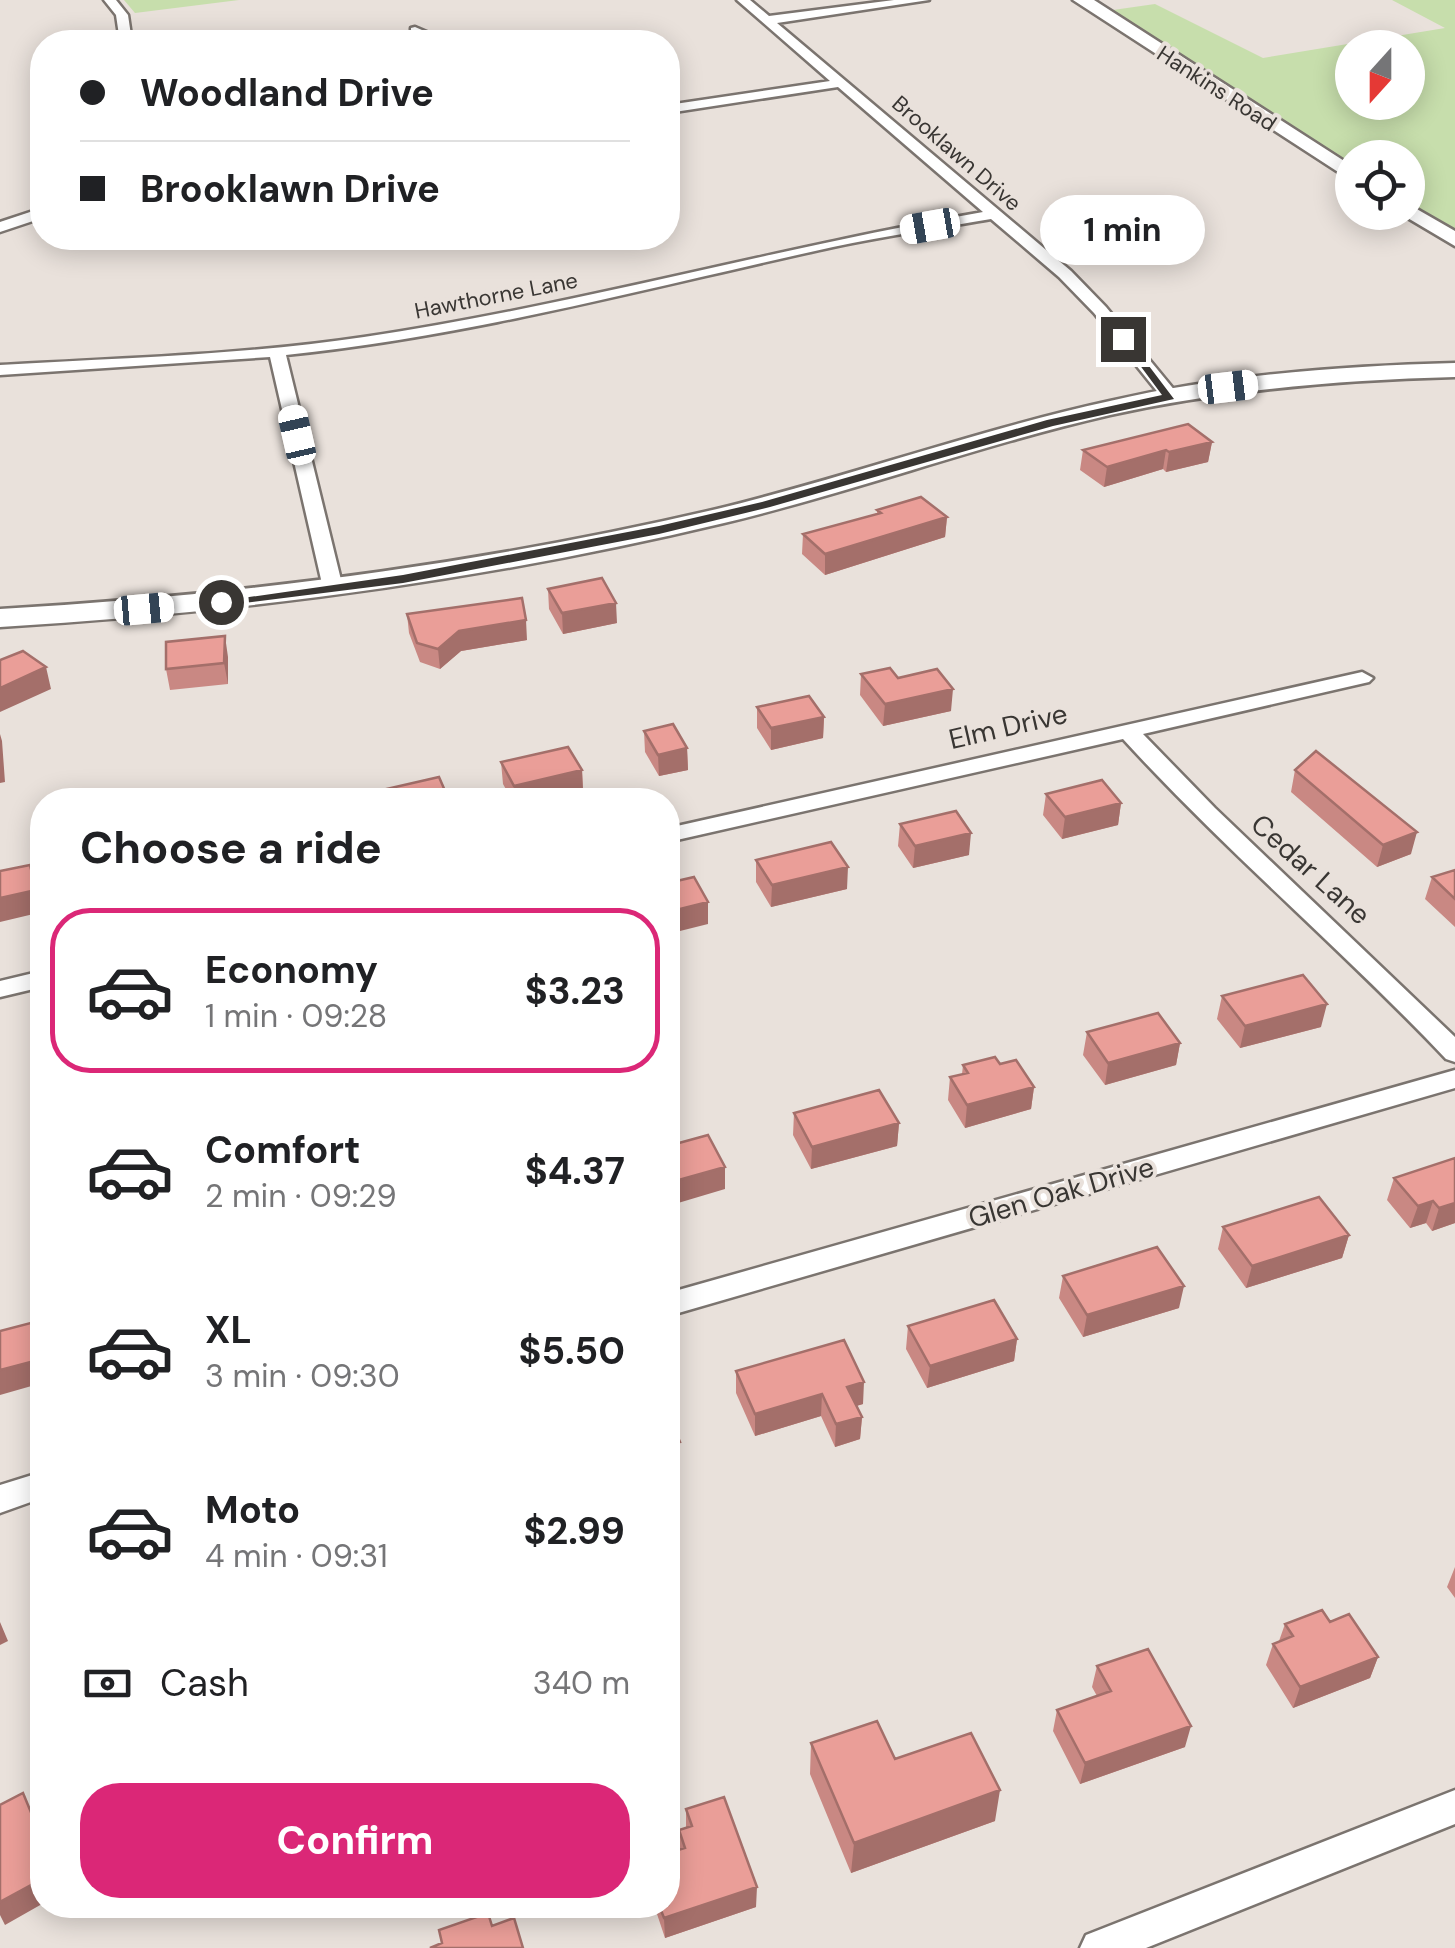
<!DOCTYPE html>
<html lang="en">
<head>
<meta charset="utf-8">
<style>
  body { margin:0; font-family:"DM Sans",sans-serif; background:#f2f2f2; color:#202124; height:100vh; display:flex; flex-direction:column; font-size:38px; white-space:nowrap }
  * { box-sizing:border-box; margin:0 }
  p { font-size:32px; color:#757577 }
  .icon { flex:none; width:55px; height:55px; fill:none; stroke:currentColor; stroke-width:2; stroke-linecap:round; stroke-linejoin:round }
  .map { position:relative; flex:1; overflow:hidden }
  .side { position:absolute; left:30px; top:788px; width:650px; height:1130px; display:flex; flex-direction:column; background:#fff; border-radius:40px; box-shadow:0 5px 25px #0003 }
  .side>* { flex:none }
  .banner { position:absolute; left:30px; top:30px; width:650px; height:220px; border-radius:40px; box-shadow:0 5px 25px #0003; display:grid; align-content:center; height:220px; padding:0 50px; background:#fff }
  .needle { width:65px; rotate:201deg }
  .fabs { position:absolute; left:1335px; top:30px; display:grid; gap:20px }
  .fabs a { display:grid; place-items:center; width:90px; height:90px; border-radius:50%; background:#fff; box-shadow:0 5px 25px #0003; font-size:50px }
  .end { position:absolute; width:45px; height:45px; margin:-22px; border:12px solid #393633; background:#fff; box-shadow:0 0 0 5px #fff }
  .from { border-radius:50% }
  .bubble { position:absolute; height:70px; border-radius:35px; background:#fff; box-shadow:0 5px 25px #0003; font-size:32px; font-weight:700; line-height:70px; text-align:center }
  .car { position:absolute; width:30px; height:60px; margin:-30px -15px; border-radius:12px; box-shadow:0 0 8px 2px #0007; background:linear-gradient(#fff 24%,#345 0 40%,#fff 0 76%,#345 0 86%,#fff 0) }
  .banner b { display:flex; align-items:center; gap:35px; height:95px; font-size:38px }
  .banner b+b { border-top:2px solid #e0e0e0 }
  .banner i { width:25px; height:25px; background:#202124 }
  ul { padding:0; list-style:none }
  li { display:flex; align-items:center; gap:30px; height:165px; margin:0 20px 15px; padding:0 30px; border:5px solid transparent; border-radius:40px }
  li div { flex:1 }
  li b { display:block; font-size:38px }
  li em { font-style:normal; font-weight:700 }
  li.current { border-color:#db2777 }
  li>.icon { width:90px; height:90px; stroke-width:1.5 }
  h2 { padding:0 50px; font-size:45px; line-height:120px }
  .pay { display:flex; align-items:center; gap:25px; height:110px; padding:0 50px; font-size:38px }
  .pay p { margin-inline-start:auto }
  .button { display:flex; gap:20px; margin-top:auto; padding:20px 50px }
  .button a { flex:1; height:115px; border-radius:40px; background:#db2777; color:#fff; font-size:40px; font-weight:700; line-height:115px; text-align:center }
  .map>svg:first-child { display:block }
  .green { fill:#c7deac; fill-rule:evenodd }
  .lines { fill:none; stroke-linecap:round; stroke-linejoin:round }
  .street-casing { stroke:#7b746f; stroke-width:5 }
  .secondary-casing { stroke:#7b746f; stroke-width:5 }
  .street { fill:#fff; fill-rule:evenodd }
  .secondary { fill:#fff; fill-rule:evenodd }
  .wall { fill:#c98883 }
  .shaded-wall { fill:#a46f6a }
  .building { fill:#ea9e98; stroke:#a46f6a; stroke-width:2.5 }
  .route { fill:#393633 }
  .labels { text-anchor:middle; stroke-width:8; stroke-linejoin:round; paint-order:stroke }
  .far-street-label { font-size:22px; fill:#393633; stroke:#e9e1db }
  .street-label { font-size:28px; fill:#393633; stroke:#e9e1db }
</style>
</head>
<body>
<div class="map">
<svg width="1455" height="1948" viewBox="0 0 1455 1948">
  <rect width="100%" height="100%" fill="#e9e1db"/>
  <!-- green -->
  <path class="green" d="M124,0H239L135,13Z
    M1392,0H1455V241L1408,210V158H1352V175L1099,12L1155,4L1263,58L1445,28ZM1352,48H1408V102H1352Z"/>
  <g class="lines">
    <defs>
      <path id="street" d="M104,0H116L128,15L132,42H120L116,15Z
        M737,0H750L769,16L894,0H929L777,23L1071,271L1106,307L1176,392V400H1164L1094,313L1059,277L991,219C939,228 885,236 833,247C651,287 472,336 286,355L343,588L333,594L323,588L270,357L0,375V365C121,358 244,355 364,337C572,306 775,248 983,212L838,87L668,113V105L830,81Z
        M415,27L443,39L444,42H429L411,34V28Z
        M42,208V218L0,232V222Z
        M1362,672L1373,678L1369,682L1143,734L1215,808L1455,1037V1062L1446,1059C1342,949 1225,851 1123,739L668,842V828Z
        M42,971V987L0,997V981Z
        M1455,1070V1088L668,1316V1293Z
        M42,1472V1498L0,1513V1485Z
        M1455,1790V1824L1146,1948H1080L1086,1935Z"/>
      <path id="secondary" d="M1073,0H1094L1352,166V181Z
        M1408,204L1455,231V246L1401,214L1408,212Z
        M1455,363V377C1339,380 1223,390 1110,415C980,445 854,492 724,523C486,580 245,612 0,627V609C242,595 481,564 717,509C849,477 977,430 1110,401C1223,375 1339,366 1455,363Z"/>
    </defs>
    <!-- street casing -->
    <use href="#street" class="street-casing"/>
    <!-- secondary casing -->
    <use href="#secondary" class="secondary-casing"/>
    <!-- street -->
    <use href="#street" class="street"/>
    <!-- secondary -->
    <use href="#secondary" class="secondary"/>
  </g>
  <!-- wall -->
  <path class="wall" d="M1212,442L1208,462L1166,472L1163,469L1104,487L1080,470L1083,450Z
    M877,510L947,517L945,537L825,575L802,554L803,534L877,515Z
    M548,589L617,623L563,634L549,609Z
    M407,614L527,640L461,651L440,669L420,662L409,633Z
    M228,657V684L170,690L166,669Z
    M861,674L898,678L951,711L883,726L860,695Z
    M757,707L824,717L823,738L771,750L757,728Z
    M644,731L687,748L688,770L659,776L645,752Z
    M501,762L582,770L583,791L546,800H512L503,784Z
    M1295,770L1411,854L1377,867L1291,792Z
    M1046,794L1121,803L1118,825L1062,839L1043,815Z
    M900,824L969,855L913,868L898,846Z
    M756,860L847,889L771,907L756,882Z
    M1455,870V927L1425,899L1432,877Z
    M1222,996L1321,1027L1240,1048L1217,1019Z
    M1087,1032L1180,1043L1176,1065L1105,1085L1083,1055Z
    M1000,1064L1034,1087L1031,1109L965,1128L948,1100L950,1077L962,1074L963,1065Z
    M794,1113L899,1123L897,1146L811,1169L793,1135Z
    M1455,1158V1223L1432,1231L1426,1223L1410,1228L1387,1200L1394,1178Z
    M1223,1227L1349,1235L1342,1258L1246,1288L1218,1249Z
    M1063,1276L1179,1308L1083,1337L1059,1298Z
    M908,1326L1017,1339L1014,1361L927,1388L906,1349Z
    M736,1371L863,1404L856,1406L862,1417L860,1439L835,1447L821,1416L755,1436L736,1393Z
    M1455,1567V1598L1447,1587Z
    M1330,1622L1378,1657L1370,1678L1293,1708L1266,1665L1273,1644L1279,1641L1285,1624Z
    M1097,1666L1185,1747L1080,1784L1053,1731L1057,1710L1097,1696L1092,1687Z
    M811,1743L895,1759L995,1821L851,1873L810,1774Z
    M686,1809L756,1907L665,1938L654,1905H668L679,1849V1830L686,1828Z"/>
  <!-- shaded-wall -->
  <path class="shaded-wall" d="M1212,442L1208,462L1166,472L1169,452Z
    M1166,450L1163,469L1104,487L1107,467Z
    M947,517L945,537L825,575V554Z
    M616,603L617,623L563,634L562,613Z
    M526,620L527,640L461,651L440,669L438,649L459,631Z
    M225,636L228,657V684L224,663Z
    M46,667L51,689L0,712V688Z
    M953,689L951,711L883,726L885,704Z
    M824,717L823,738L771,750V728Z
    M0,734L2,741L5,782L0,783Z
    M687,748L688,770L659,776L658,755Z
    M582,770L583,791L546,800H515L514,786Z
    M1121,803L1118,825L1062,839L1065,817Z
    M1417,832L1411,854L1377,867L1383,845Z
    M971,833L969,855L913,868L915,846Z
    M30,865L42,912L0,922V898Z
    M848,867L847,889L771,907L772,885Z
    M708,902V924L668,934V912Z
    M1327,1004L1321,1027L1240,1048L1245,1026Z
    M1180,1043L1176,1065L1105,1085L1108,1063Z
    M1034,1087L1031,1109L965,1128L967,1105Z
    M899,1123L897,1146L811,1169L812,1147Z
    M725,1167V1189L668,1206V1183Z
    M1433,1201L1426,1223L1410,1228L1418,1206Z
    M1455,1203V1223L1432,1231L1439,1208Z
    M1349,1235L1342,1258L1246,1288L1252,1266Z
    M1184,1286L1179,1308L1083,1337L1087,1315Z
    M1017,1339L1014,1361L927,1388L930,1366Z
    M42,1359V1383L0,1395V1370Z
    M864,1382L863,1404L846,1409L847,1387Z
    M822,1394L821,1416L755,1436V1414Z
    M862,1417L860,1439L835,1447L836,1424Z
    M680,1442V1464L668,1468V1446Z
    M0,1622L8,1641L0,1645Z
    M1378,1657L1370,1678L1293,1708L1300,1687Z
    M1191,1726L1185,1747L1080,1784L1085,1763Z
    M1000,1790L995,1821L851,1873L854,1843Z
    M42,1879V1904L5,1925L0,1915V1902Z
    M757,1887L756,1907L665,1938L664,1918Z"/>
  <!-- building -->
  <path class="building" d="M1188,424L1212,442L1169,452L1166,450L1107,467L1083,450Z
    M921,497L947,517L825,554L803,534L881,513L877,510Z
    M602,578L616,603L562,613L548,589Z
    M522,598L526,620L459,631L438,649L417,643L407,614Z
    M225,636L224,663L166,669V642Z
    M23,651L46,667L0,688V660Z
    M890,668L898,678L937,669L953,689L885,704L861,674Z
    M809,696L824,717L771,728L757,707Z
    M673,724L687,748L658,755L644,731Z
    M568,747L582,770L514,786L501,762Z
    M1316,751L1417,832L1383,845L1295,770Z
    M439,777L449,800H363L360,795Z
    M1102,780L1121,803L1065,817L1046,794Z
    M956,811L971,833L915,846L900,824Z
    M831,842L848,867L772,885L756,860Z
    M30,865L36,890L0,898V871Z
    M1455,870V899L1432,877Z
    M694,877L708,902L668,912V883Z
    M1303,975L1327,1004L1245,1026L1222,996Z
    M1158,1013L1180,1043L1108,1063L1087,1032Z
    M42,1032V1062H40L35,1034Z
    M995,1057L1000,1064L1016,1060L1034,1087L967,1105L950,1077L968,1073L963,1065Z
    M879,1090L899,1123L812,1147L794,1113Z
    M708,1135L725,1167L668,1183V1146Z
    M1455,1158V1203L1439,1208L1433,1201L1418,1206L1394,1178Z
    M1319,1197L1349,1235L1252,1266L1223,1227Z
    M1157,1247L1184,1286L1087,1315L1063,1276Z
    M994,1300L1017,1339L930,1366L908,1326Z
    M42,1320V1359L0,1370V1331Z
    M844,1340L864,1382L847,1387L862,1417L836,1424L822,1394L755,1414L736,1371Z
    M668,1414L680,1442L668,1446Z
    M1322,1610L1330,1622L1349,1614L1378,1657L1300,1687L1273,1644L1293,1636L1285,1624Z
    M1148,1649L1191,1726L1085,1763L1057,1710L1111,1691L1097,1666Z
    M877,1721L895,1759L971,1733L1000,1790L854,1843L811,1743Z
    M23,1793L42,1839V1879L0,1902V1805Z
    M724,1797L757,1887L664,1918L659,1905H668V1853L685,1848L679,1830L692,1826L686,1809Z
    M488,1913L492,1926L514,1918L523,1948H430L442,1943L439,1930Z"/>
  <!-- route -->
  <path class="route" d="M1119,337H1127L1174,399L1053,426L770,507L659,534L403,583L221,606L215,602L403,575L659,526L762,502L1047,420L1162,395Z"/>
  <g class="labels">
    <!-- far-street labels -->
    <g class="far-street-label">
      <text transform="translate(1217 88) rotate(33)" y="8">Hankins Road</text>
      <text transform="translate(957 153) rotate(41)" y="8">Brooklawn Drive</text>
      <text transform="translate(496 295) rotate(-11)" y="8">Hawthorne Lane</text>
    </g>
    <!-- street labels -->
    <g class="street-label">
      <text transform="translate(1008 726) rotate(-13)" y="10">Elm Drive</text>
      <text transform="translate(1311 869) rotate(42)" y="10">Cedar Lane</text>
      <text transform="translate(1061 1192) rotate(-16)" y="10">Glen Oak Drive</text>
    </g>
  </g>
</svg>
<div class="fabs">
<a><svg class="needle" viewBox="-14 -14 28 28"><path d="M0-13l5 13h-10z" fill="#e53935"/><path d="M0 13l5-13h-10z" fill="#757577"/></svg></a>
<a><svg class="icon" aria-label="locate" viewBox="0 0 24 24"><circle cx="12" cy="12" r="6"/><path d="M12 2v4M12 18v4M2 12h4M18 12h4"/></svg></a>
</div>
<i class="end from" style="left:221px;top:602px"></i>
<i class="end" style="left:1123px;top:339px"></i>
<div class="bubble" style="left:1040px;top:195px;width:165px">1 min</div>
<i class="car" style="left:930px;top:226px;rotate:260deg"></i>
<i class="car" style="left:1228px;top:387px;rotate:83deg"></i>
<i class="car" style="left:297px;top:435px;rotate:347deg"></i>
<i class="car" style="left:144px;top:609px;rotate:85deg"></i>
<div class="banner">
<b><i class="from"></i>Woodland Drive</b>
<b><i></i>Brooklawn Drive</b>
</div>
<section class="side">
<h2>Choose a ride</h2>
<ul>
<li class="current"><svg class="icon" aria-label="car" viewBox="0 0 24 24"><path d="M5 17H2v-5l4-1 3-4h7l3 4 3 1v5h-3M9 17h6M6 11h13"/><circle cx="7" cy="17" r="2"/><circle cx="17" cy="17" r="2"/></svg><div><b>Economy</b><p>1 min · 09:28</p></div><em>$3.23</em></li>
<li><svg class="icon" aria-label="car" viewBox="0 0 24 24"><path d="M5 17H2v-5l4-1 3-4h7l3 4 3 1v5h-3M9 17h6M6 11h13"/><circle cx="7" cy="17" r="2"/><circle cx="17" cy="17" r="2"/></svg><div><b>Comfort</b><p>2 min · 09:29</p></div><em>$4.37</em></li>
<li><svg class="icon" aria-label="car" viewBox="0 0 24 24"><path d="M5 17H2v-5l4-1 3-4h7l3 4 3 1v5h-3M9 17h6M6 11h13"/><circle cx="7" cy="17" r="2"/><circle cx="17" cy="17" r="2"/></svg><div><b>XL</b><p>3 min · 09:30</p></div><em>$5.50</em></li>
<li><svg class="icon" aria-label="car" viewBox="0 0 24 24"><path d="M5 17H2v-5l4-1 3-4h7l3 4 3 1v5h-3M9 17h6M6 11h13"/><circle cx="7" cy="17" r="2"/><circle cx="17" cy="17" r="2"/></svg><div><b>Moto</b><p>4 min · 09:31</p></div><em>$2.99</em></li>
</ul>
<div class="pay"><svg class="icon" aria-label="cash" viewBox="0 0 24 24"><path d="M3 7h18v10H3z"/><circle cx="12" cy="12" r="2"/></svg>Cash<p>340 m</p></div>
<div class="button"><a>Confirm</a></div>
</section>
</div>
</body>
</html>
